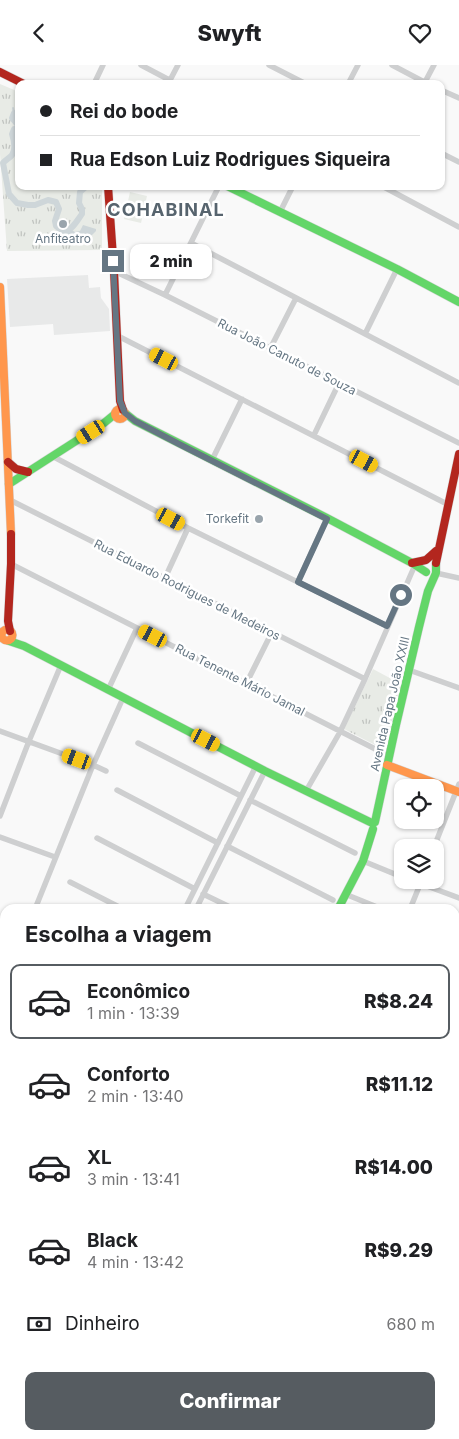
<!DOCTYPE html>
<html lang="pt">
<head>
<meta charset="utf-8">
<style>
  body { margin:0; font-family:Inter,sans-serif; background:#f6f6f6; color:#202124; height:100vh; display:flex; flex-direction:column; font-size:19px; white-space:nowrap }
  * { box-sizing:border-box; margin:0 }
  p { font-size:16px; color:#757577 }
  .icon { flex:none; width:28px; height:28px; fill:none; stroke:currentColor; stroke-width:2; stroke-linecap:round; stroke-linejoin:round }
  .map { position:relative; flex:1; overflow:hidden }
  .drawer { position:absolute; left:0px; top:839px; width:460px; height:536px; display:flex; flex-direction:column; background:#fff; border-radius:15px 15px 0 0; box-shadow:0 1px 4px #0004 }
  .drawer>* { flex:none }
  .hud { position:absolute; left:15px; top:15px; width:430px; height:110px; border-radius:10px; box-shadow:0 1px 4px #0004; display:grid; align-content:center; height:110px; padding:0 25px; background:#fff }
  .fabs { position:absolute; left:394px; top:714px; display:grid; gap:10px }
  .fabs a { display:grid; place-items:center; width:50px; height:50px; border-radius:10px; background:#fff; box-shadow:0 1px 4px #0004; font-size:25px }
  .end { position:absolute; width:22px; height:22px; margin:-11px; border:6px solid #657683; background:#fff; box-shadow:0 0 0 2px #fff }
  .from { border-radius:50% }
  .bubble { position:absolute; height:35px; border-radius:10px; background:#fff; box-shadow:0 1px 4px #0004; font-size:16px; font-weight:800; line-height:35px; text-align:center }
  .car { position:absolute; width:15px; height:30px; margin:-15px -8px; border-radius:6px; box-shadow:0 0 4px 1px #0007; background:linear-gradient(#f5c518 24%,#345 0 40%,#f5c518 0 76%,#345 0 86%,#f5c518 0) }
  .hud b { display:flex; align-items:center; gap:18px; height:48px; font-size:19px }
  .hud b+b { border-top:1px solid #e0e0e0 }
  .hud i { width:12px; height:12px; background:#202124 }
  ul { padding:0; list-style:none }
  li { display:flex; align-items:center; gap:15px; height:75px; margin:0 10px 8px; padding:0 15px; border:2px solid transparent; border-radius:10px }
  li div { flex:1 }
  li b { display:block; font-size:19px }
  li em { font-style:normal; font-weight:800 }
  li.current { border-color:#565c61 }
  li>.icon { width:45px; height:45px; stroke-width:1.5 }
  h2 { padding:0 25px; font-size:22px; line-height:60px }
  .pay { display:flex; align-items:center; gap:12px; height:55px; padding:0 25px; font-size:19px }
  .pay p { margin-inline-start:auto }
  .cta { display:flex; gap:10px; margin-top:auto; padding:10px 25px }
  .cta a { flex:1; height:58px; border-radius:10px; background:#565c61; color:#fff; font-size:20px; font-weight:800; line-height:58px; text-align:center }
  header { display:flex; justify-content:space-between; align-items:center; height:65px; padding:0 25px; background:#fff; font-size:22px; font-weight:800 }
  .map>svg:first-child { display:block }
  .built { fill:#e8e9e9 }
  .grass { fill:#e8ebe6 }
  .park { fill:url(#park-tufts) }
  .water { fill:#ced6d9 }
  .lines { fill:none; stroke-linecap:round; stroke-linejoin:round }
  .stream { stroke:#ced6d9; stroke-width:2 }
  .canal { stroke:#ced6d9; stroke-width:6 }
  .fast-casing { stroke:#d5d6d7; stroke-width:9 }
  .slow-casing { stroke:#d5d6d7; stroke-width:9 }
  .jam-casing { stroke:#d5d6d7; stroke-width:9 }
  .street { stroke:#cecfd0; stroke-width:5.5 }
  .fast { stroke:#63d668; stroke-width:8 }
  .slow { stroke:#ff974d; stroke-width:8 }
  .jam { stroke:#b3261e; stroke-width:8 }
  .route { stroke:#657683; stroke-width:6 }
  .poi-dot { fill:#99a4ac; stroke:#fff; stroke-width:2 }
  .labels { text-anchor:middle; stroke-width:5; stroke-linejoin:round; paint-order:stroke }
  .poi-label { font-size:12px; fill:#657683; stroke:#fff }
  .street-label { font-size:12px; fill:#657683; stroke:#fff }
  .district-label { font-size:18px; font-weight:bold; letter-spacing:1px; fill:#57646e; stroke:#fff }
</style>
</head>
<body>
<header><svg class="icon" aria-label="back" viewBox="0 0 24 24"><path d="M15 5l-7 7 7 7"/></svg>Swyft<svg class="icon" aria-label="heart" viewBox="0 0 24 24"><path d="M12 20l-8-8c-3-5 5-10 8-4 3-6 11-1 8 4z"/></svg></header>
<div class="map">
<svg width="459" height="1374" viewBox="0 0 459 1374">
  <defs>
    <pattern id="park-tufts" width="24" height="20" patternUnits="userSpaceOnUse" patternTransform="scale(1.25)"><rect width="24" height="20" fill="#e8ebe6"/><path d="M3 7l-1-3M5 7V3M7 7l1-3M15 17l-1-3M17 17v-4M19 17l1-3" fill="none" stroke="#c0c3c0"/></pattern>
  </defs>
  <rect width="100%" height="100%" fill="#f9f9f9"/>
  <!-- built -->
  <path class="built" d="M88,210L89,223L100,222L101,233L109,244L110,266L54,270L53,259L10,262L7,214Z"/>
  <!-- grass -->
  <path class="grass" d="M130,127L147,131L141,158L124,154Z"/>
  <!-- park -->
  <path class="park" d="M0,19L19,27V121H102V185L7,186L0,89Z
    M373,604L401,619L385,685L344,664Z
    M158,1370H264L262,1374H156Z"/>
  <!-- water -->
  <path class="water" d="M83,160L96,164V166L87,175L81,173L76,178L73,179L69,173L67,166L70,164L75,167L80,166Z"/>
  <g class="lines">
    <!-- stream -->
    <path class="stream" d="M13,43L14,48"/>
    <!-- canal -->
    <path class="canal" d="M14,48L12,53L18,60L17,64L19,71
      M17,64H14L12,69C14,75 16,84 12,90C10,93 5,95 3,98L9,129L17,138L28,140H35L48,135L56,137L59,144L55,156L56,161C58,162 60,165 63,166C71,168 78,154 82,149V144L79,138L80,127L87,121"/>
    <defs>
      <path id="fast" d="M227,121L397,204L459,237
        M125,348L135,356L327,453L412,498L426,507
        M9,419L104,358L115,349
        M9,576L24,581L265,706L372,758
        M375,757L396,660L419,562L428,526L436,508V498
        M338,844L363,796L373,764
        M0,883L5,885
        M455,1064L459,1066
        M0,1175L5,1177"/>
      <path id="slow" d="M0,222L11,469
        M115 349a5 5 0 1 1 10 0a5 5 0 1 1-10 0Z
        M1.5 570a5.5 5.5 0 1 1 11 0a5.5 5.5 0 1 1-11 0Z
        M387,700L459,727"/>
      <path id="jam" d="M0,7L24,19
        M108,121L114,206L120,336L123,345
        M8,397L16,404L28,407
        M412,498L426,495L436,486
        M436,498L459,389
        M10,566L8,556L11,499V469
        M455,1356L459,1357"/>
    </defs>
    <!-- fast casing -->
    <use href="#fast" class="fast-casing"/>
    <!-- slow casing -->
    <use href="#slow" class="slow-casing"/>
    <!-- jam casing -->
    <use href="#jam" class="jam-casing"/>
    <!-- street -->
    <path class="street" d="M141,0L177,19
      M269,0L306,19
      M392,0L428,19
      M425,17L434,0
      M94,19L103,0
      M168,19L178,0
      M348,19L358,0
      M441,25L459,33
      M441,88L459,97
      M382,121L459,162
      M280,147L293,121
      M191,178L459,318
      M143,191L176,208
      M114,206L165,230L459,378
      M165,230L219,121
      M365,269L397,204
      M116,270L447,439
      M270,284L296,233
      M314,370L339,318
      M52,391L188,463L387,561
      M212,395L242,334
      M10,435L365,614
      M11,499L389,691
      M436,508L459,513
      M165,513L188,463
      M298,517L327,453
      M409,605L459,623
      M246,619L272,567
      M108,625L137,563
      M0,666L93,700L106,706
      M138,678L241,731
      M117,725L218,778
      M306,726L340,667L365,614L415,500
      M250,735L355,788
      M0,751L29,676L61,600
      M0,772L55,792
      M97,773L195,824
      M227,781L333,835
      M434,782L459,719
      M363,796L402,812
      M411,815L459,833
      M70,817L123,844
      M203,829L234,844
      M345,829L382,844
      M35,844L93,700L123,633
      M185,844L256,701
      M196,844L265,706
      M410,844L421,817
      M455,911L459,901
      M455,932L459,922
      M0,935L5,922
      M455,942L459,943
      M0,996L5,998
      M455,1098L459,1089
      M0,1117L5,1105
      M455,1119L459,1109
      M455,1177L459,1178
      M455,1219L459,1208
      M0,1266H5
      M455,1289L459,1280
      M455,1307L459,1298
      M0,1364L5,1365
      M92,1370L133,1374
      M0,1371L54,1374
      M147,1374L149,1370
      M268,1374L270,1370
      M276,1374L278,1370
      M343,1374L344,1370
      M353,1374L355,1370
      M419,1374L420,1370
      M428,1374L429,1370"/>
    <!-- fast -->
    <use href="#fast" class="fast"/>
    <!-- slow -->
    <use href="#slow" class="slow"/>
    <!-- jam -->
    <use href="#jam" class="jam"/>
  </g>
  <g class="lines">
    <!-- route -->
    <path class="route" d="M113,196L120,336L125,348L135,356L179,379L327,454L298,517L387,561L401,530"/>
  </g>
  <!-- markers -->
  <g class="poi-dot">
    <circle cx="63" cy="159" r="5"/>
    <circle cx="259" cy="454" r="5"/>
  </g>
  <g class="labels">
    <!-- poi labels -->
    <g class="poi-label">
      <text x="63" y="178">Anfiteatro</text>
      <text x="249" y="458" text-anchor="end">Torkefit</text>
    </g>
    <!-- street labels -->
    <g class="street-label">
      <text transform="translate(287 292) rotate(27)" y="4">Rua João Canuto de Souza</text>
      <text transform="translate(187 525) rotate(27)" y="4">Rua Eduardo Rodrigues de Medeiros</text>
      <text transform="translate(240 615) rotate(27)" y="4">Rua Tenente Mário Jamal</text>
      <text transform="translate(390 639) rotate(-77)" y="4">Avenida Papa João XXIII</text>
    </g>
    <!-- district labels -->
    <g class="district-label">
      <text x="166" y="151">COHABINAL</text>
    </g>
  </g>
</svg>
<div class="fabs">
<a><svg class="icon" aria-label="locate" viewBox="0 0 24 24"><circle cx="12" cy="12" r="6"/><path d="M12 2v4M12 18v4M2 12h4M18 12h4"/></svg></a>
<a><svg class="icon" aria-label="layers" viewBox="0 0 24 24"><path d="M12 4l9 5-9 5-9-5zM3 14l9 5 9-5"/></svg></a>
</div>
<i class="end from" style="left:401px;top:530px"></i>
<i class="end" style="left:113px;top:196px"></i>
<div class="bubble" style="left:130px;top:179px;width:82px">2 min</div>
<i class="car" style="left:164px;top:294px;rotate:297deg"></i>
<i class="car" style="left:91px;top:367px;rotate:238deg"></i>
<i class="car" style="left:364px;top:396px;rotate:118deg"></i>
<i class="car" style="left:171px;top:454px;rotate:118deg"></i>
<i class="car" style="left:153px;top:571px;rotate:297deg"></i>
<i class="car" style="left:206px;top:675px;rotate:117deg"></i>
<i class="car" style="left:77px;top:694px;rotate:290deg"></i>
<div class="hud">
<b><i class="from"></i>Rei do bode</b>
<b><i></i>Rua Edson Luiz Rodrigues Siqueira</b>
</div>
<section class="drawer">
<h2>Escolha a viagem</h2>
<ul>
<li class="current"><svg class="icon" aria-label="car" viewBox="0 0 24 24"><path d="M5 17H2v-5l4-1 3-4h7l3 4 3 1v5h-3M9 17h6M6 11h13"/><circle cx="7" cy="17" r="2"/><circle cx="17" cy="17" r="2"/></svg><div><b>Econômico</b><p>1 min · 13:39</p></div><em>R$8.24</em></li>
<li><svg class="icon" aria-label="car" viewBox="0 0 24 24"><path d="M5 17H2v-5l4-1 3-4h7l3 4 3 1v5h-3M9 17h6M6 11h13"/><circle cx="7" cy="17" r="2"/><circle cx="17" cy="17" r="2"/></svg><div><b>Conforto</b><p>2 min · 13:40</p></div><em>R$11.12</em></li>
<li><svg class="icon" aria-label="car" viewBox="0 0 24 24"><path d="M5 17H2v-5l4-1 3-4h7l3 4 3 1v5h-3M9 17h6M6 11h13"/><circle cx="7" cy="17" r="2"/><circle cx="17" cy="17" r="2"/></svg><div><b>XL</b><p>3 min · 13:41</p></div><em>R$14.00</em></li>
<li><svg class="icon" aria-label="car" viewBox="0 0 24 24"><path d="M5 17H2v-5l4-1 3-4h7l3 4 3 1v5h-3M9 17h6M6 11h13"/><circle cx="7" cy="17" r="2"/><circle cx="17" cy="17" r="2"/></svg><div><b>Black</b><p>4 min · 13:42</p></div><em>R$9.29</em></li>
</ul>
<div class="pay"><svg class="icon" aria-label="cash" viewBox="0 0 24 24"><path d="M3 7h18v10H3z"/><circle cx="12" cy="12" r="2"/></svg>Dinheiro<p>680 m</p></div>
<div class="cta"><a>Confirmar</a></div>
</section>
</div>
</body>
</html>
